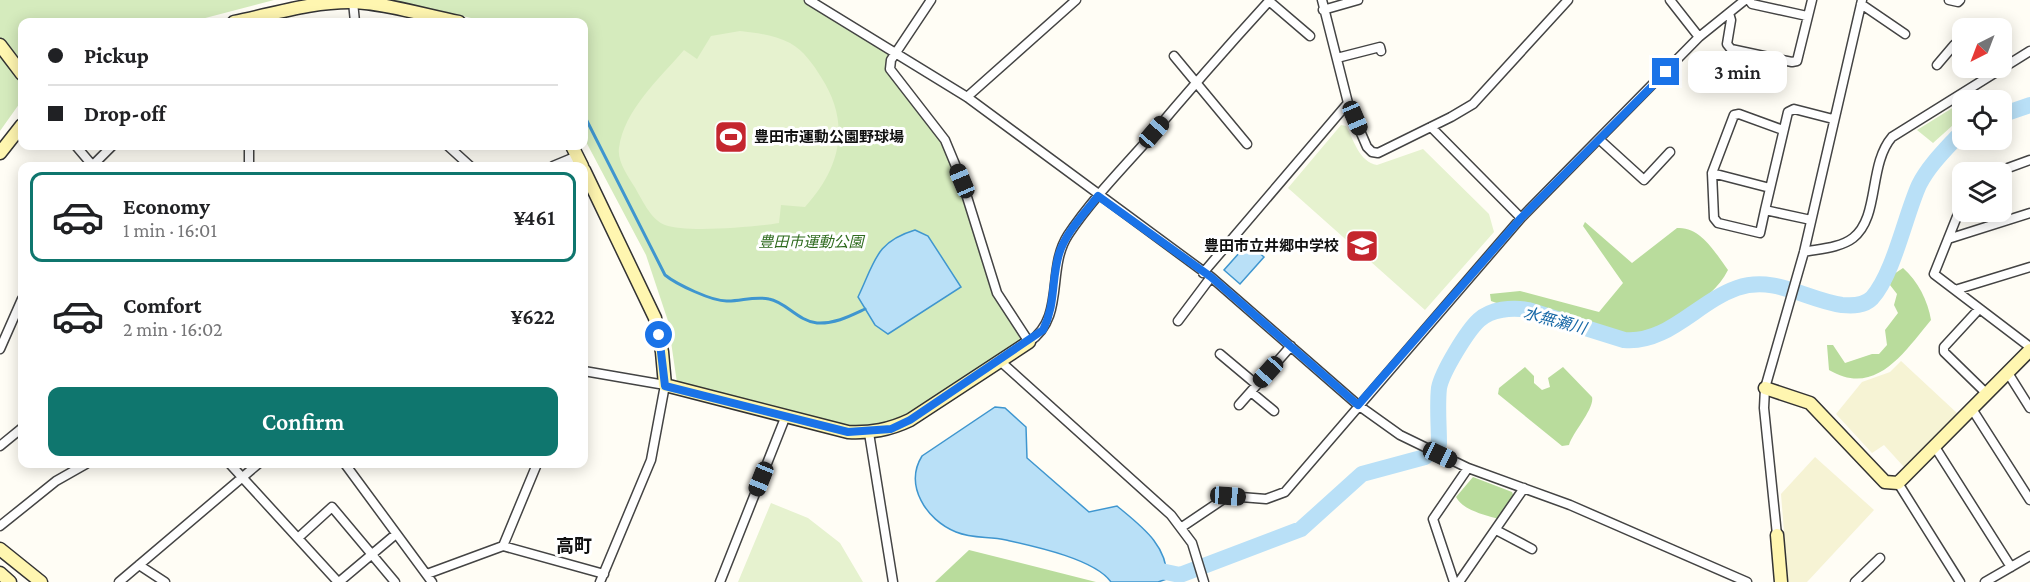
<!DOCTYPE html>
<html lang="en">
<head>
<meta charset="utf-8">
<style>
  body { margin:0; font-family:"Crimson Pro","Noto Sans JP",serif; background:#f6f6f6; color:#202124; height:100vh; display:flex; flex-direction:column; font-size:22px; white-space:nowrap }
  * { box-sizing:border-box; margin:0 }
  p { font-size:20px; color:#757577 }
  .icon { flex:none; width:33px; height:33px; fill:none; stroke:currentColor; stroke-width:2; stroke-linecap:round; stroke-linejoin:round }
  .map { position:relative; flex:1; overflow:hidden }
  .drawer { position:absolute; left:18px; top:162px; width:570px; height:306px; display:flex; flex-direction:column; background:#fff; border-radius:12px; box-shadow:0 3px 15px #0003 }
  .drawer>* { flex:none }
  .top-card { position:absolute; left:18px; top:18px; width:570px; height:132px; border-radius:12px; box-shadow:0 3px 15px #0003; display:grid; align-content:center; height:132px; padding:0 30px; background:#fff }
  .needle { width:39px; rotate:222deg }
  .fabs { position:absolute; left:1952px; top:18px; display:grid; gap:12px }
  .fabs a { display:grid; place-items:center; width:60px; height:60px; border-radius:12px; background:#fff; box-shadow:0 3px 15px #0003; font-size:30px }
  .end { position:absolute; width:27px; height:27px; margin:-14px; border:8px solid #1a73e8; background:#fff; box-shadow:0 0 0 3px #fff }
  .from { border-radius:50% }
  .bubble { position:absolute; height:42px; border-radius:12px; background:#fff; box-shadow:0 3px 15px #0003; font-size:20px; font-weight:600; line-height:42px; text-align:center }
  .car { position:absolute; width:18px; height:36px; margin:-18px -9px; border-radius:8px; box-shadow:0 0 4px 2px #0007; background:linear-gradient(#222 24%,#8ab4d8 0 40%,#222 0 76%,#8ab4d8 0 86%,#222 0) }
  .top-card b { display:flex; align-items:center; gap:21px; height:57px; font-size:22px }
  .top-card b+b { border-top:2px solid #e0e0e0 }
  .top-card i { width:15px; height:15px; background:#202124 }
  ul { padding:10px 0 0; list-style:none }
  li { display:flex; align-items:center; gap:18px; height:90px; margin:0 12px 9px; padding:0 18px; border:3px solid transparent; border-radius:12px }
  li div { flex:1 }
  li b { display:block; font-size:22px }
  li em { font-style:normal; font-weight:600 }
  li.current { border-color:#0f766e }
  li>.icon { width:54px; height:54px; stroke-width:1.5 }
  .cta { display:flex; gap:12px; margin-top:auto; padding:12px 30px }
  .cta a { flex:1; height:69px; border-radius:12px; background:#0f766e; color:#fff; font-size:24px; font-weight:600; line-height:69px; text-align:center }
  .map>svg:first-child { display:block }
  .farmland { fill:#f6f3d4 }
  .green { fill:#d5ebbd }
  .forest { fill:#b9dc9c }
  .pitch { fill:#e6f2cf }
  .water { fill:#b9e0f7; stroke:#3f96cf; stroke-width:1.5 }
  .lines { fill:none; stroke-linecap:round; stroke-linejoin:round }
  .stream { stroke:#3f96cf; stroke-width:3 }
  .river { stroke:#b9e0f7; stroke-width:16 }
  .street-casing { stroke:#444; stroke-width:11 }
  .secondary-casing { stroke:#333; stroke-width:15 }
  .street { stroke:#fff; stroke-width:8 }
  .secondary { stroke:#fff6b0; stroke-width:12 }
  .route { stroke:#1a73e8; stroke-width:8 }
  .labels { text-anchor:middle; stroke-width:6; stroke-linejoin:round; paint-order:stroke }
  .poi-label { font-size:15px; font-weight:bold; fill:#111; stroke:#fff; text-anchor:start }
  .park-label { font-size:15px; font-style:italic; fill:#2f6b1f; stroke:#fff }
  .water-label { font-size:16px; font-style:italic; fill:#1768a6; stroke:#fff }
  .quarter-label { font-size:18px; font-weight:bold; fill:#111; stroke:#fff }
</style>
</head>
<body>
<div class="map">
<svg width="2030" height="582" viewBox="0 0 2030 582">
  <rect width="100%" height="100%" fill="#fffdf5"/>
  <!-- farmland -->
  <path class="farmland" d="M1901,361L1958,414L1904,467L1884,445L1872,453L1836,414L1862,382L1890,372Z
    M1815,457L1874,510L1807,582H1788L1781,494Z"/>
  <!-- green -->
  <path class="green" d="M0,0H274L190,22H22V100L0,131Z
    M390,0H803L890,52L886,64L947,149L997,286L1022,343L898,421L853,427L677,383L668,321L646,255L584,138V22H489Z
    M1962,102V117L1933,143L1917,130Z"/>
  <!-- forest -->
  <path class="forest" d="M1585,222L1632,263L1677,228C1701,226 1716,254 1728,270C1719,288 1703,300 1686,311C1674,319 1657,335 1643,337C1615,341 1573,318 1545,311C1528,306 1508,308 1491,301L1490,294L1520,291L1599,312L1623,283L1583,226Z
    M1903,268C1918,281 1928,301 1931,320C1905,351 1876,398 1829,370L1827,345H1833L1845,363L1872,354H1879L1887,345L1885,330L1898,313L1894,305L1897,294L1890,285L1894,274Z
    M1525,367L1534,376V383L1542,390L1550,387L1548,378L1563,367L1592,397C1595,408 1573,432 1569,445L1562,446L1498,394L1499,388Z
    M1473,477L1512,492L1514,497L1499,519C1484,515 1463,510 1456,497Z
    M969,550L1096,582H935Z"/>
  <!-- pitch -->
  <path class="pitch" d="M740,31C757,33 775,35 790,43C804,51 813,64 821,77C851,123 841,168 805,207L781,205L779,223C755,227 686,233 665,225C650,219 642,199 634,186C628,176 617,161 619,148C624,110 660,78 684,50L697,59L711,36Z
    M1341,125L1346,126C1354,140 1359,162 1377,165L1423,149L1489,214L1494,232L1425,310L1288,188Z
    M771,503L808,518L840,543L863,582H738Z"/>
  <!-- water -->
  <path class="water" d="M915,230L928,236L961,287L888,334L875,325L858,297C875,262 875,242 915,230Z
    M1248,243L1264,257L1240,284L1224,270Z
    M995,407L1005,408L1026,427L1027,458L1089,512L1117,506C1141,526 1168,545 1167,579L1158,582H1111C1095,559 1033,546 1006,540C989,536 973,539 956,532C926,520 904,485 922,456Z"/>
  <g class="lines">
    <!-- stream -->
    <path class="stream" d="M584,115L665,275C676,284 713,302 728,301C742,301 754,296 769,299C786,302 798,321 817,323C835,324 850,316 865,309"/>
    <!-- river -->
    <path class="river" d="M2001,115L2030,105
      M1147,568L1180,575L1301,529L1362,474L1425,457L1439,444C1439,426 1437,406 1439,388C1442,372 1467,331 1479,320C1491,309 1512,307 1528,310L1624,340C1668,344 1697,302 1737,288C1775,275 1806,300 1842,305C1853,306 1864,306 1872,298C1894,273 1905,216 1919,185C1928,167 1943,152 1956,138L1962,134"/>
    <defs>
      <path id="street" d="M809,0L967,97L1211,277L1358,405L1400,435L1468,468L1570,505L1747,582
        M931,0L891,60L890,69L945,140L962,181L997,293L1029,342C1066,317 1046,269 1068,235C1090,202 1118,173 1144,144C1185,95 1227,47 1270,0
        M1322,0L1348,103L1367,147L1372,152L1378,153L1451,117L1473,104L1568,0
        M1670,0L1699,37
        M1749,0L1752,4L1807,16
        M1949,0L1958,2L1960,0
        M1269,1L1310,36
        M353,2L355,22
        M1861,4L1905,34
        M1323,10L1358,0
        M1729,13L1731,20L1727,44L1731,49L1792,62L1797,61L1812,0
        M1174,56L1247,144
        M1337,58L1380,47L1381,51
        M1937,65L1954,45L1962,50
        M1981,68L1987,77
        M967,97L1076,0
        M1431,127L1521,218
        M1600,140L1644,180L1670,152
        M76,146L93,166
        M448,146L470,166
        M92,166L112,146
        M249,166V146
        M553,166L577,156
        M1997,172L2030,160
        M1712,173L1770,188
        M1962,204L1934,274L2030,347
        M1765,210L1760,233L1718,223L1714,218L1712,173L1734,115L1739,114L1783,130
        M1811,220L1765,210L1788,112L1794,109L1833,119
        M1948,239L2030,213
        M1804,252C1818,249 1840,248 1853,238C1880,217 1868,165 1892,137L2030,51
        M1203,273L1348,103
        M1955,290L2030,267
        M1979,309L1944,347V352L1987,394
        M1178,321L1211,277
        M0,349L22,299
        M1220,354L1257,385
        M1000,361L1171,515L1192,543L1204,582
        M584,371L665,385L651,460L600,582
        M2008,373L2030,408
        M1251,392L1274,411
        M1239,405L1291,346
        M1972,409L2030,500
        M869,433L893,582
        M0,446L22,428
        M1935,447L2011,567
        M230,464L338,582
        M345,464L432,582
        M1898,483L1960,582
        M0,526L56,481L86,464
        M1182,527L1228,496L1266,499L1285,492L1521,218L1699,37L1745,0
        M1496,530L1532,549
        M1777,535L1764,408L1765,388L1804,252L1862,0
        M298,538L332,507L395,582
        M503,546L537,464
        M139,565L165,582
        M427,574L503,546L604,574
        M119,582L258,464
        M339,582L396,534
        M720,582L785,418
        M1454,582L1433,519L1468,468
        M1459,582L1524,488
        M1855,582L1880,558
        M1985,582L2030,556"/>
      <path id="secondary" d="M234,22C273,14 314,1 354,2C389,4 424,15 459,22
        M0,45L22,74
        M572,146L582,166
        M0,153L22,125
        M584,170L655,318L662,352L665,385L848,432C871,433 889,430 910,420L1029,342
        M1765,388L1810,403L1885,482L1898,483L2030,350
        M1777,535L1781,582
        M0,549L41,582
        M0,573L10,582"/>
    </defs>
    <!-- street casing -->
    <use href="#street" class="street-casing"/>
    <!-- secondary casing -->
    <use href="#secondary" class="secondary-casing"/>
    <!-- street -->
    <use href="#street" class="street"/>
    <!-- secondary -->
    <use href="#secondary" class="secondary"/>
  </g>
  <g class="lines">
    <!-- route -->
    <path class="route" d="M659,335L665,386L848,432L891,429L910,420L1043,330C1056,304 1051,280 1059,254C1066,232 1084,214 1098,196L1211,277L1358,405L1521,218L1666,72"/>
  </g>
  <!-- icons -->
  <defs>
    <symbol id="stadium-square" viewBox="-11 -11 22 22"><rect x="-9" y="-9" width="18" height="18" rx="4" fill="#c4262e" stroke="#fff"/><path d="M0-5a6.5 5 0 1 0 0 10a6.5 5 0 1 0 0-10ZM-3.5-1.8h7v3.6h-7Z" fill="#fff"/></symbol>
    <symbol id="school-square" viewBox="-11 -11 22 22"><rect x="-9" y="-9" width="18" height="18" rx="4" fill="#c4262e" stroke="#fff"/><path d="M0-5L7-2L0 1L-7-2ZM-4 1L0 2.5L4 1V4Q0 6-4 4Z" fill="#fff"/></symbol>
  </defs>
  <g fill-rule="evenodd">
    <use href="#stadium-square" x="712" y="118" width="38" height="38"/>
    <use href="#school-square" x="1343" y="227" width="38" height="38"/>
  </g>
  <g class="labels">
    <!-- poi labels -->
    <g class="poi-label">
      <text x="754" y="142">豊田市運動公園野球場</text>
      <text x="1339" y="251" text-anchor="end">豊田市立井郷中学校</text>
    </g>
    <!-- park labels -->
    <g class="park-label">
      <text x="811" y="247">豊田市運動公園</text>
    </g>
    <!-- water labels -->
    <g class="water-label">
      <text transform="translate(1555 320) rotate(15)" y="6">水無瀬川</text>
    </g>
    <!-- quarter labels -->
    <g class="quarter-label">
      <text x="574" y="552">高町</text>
    </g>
  </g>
</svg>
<div class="fabs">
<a><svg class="needle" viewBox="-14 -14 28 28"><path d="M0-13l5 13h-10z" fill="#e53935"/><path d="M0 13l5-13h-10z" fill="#757577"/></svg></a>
<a><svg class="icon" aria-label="locate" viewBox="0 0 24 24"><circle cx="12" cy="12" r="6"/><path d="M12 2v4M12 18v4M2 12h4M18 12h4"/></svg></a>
<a><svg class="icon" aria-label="layers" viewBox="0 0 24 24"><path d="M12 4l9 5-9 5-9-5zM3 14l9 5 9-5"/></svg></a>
</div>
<i class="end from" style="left:659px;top:335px"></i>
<i class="end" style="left:1666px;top:72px"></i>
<div class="bubble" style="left:1688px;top:51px;width:99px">3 min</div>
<i class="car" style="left:1355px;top:118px;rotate:157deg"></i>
<i class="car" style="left:1154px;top:132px;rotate:41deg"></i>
<i class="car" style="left:962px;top:181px;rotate:337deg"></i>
<i class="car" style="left:1268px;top:372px;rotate:222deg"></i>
<i class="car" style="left:1440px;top:455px;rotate:115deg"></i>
<i class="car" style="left:761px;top:479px;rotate:202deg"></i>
<i class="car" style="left:1228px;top:496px;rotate:94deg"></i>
<div class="top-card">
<b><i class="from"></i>Pickup</b>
<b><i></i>Drop-off</b>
</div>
<section class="drawer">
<ul>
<li class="current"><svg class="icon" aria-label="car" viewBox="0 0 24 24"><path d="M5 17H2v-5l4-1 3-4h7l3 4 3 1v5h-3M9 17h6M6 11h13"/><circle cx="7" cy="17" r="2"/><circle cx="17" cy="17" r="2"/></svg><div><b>Economy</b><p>1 min · 16:01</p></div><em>¥461</em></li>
<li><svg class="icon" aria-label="car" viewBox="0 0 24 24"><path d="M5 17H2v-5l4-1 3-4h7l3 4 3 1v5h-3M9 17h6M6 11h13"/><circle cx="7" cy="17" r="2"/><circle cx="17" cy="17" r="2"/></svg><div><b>Comfort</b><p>2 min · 16:02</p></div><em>¥622</em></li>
</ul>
<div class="cta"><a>Confirm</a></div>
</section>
</div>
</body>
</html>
